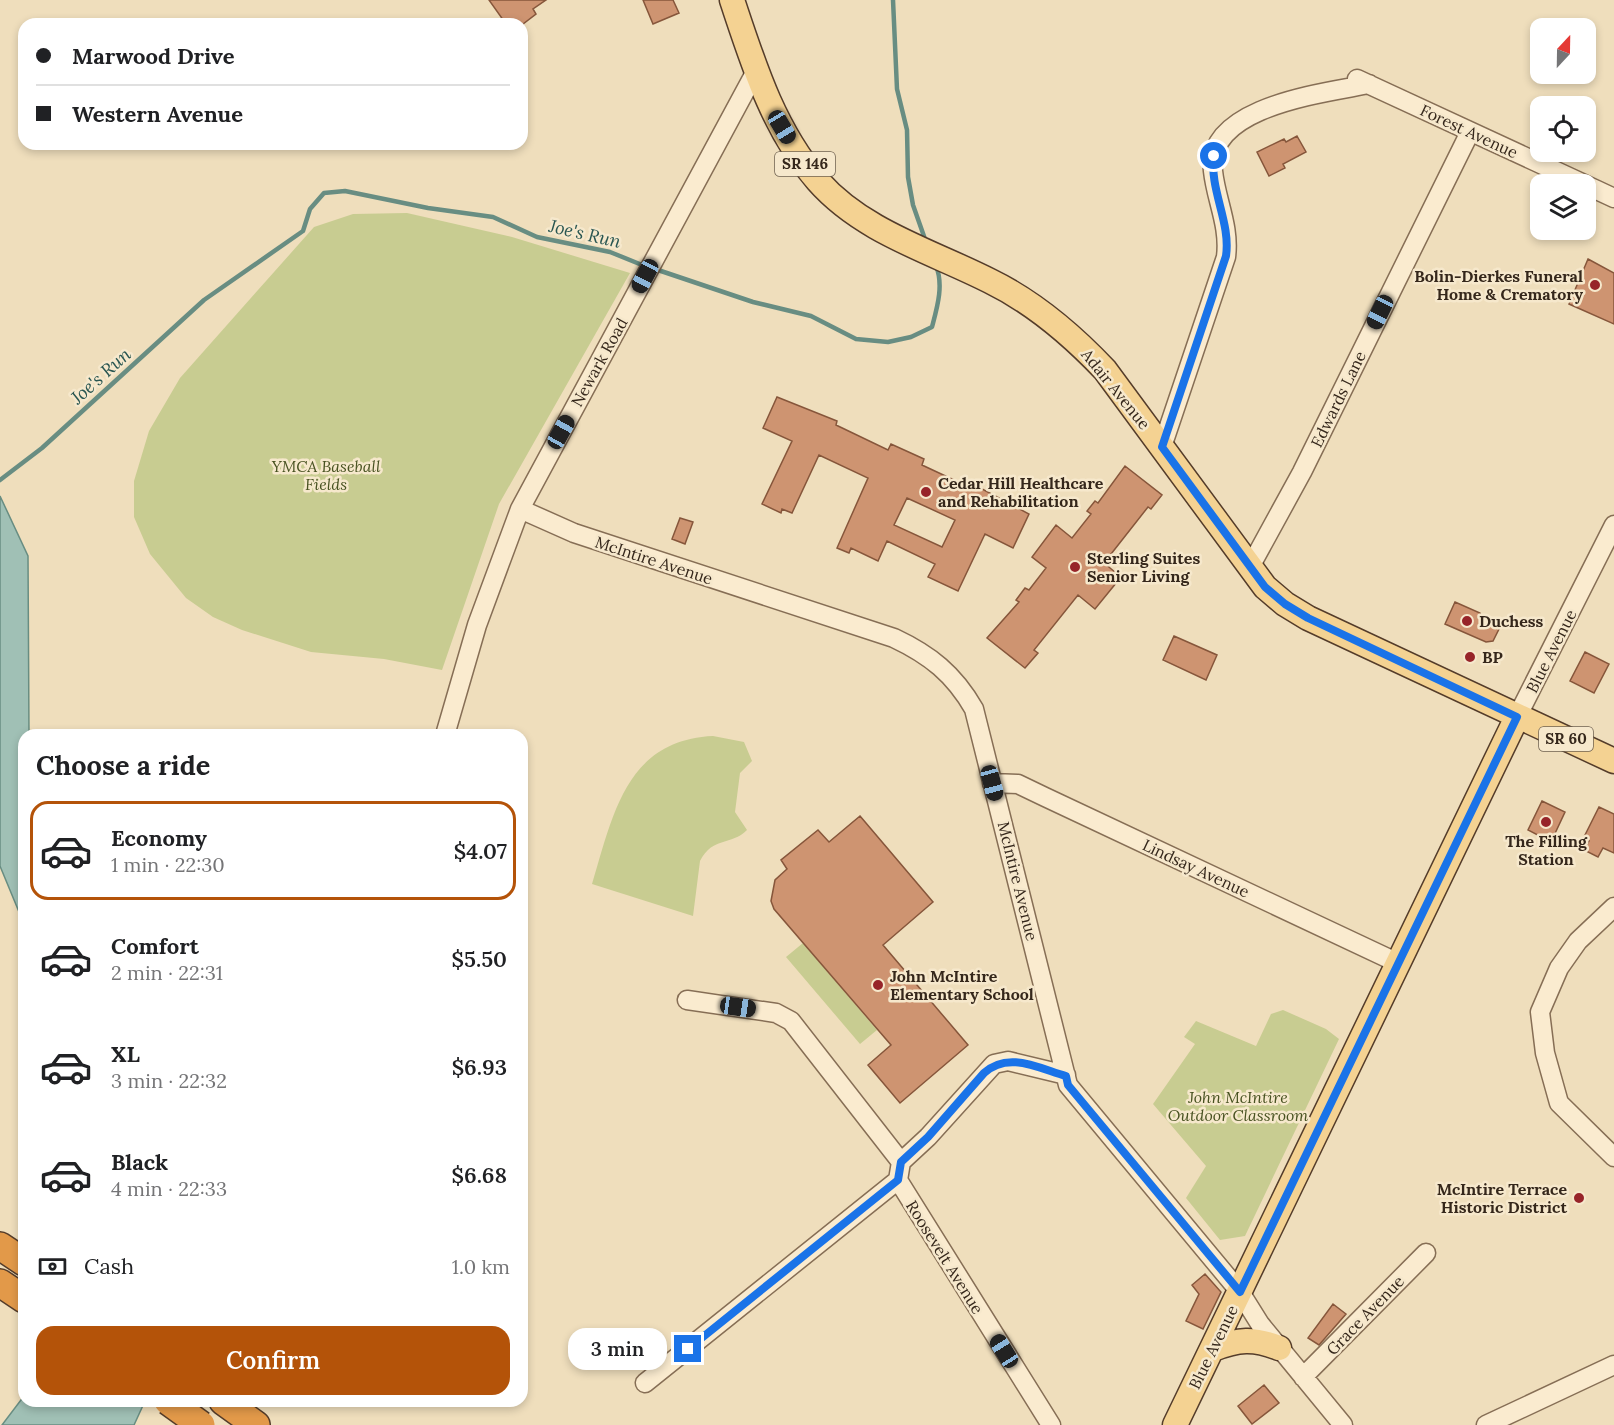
<!DOCTYPE html>
<html lang="en">
<head>
<meta charset="utf-8">
<style>
  body { margin:0; font-family:Lora,serif; background:#f6f6f6; color:#202124; height:100vh; display:flex; flex-direction:column; font-size:22px; white-space:nowrap }
  * { box-sizing:border-box; margin:0 }
  p { font-size:20px; color:#757577 }
  .icon { flex:none; width:33px; height:33px; fill:none; stroke:currentColor; stroke-width:2; stroke-linecap:round; stroke-linejoin:round }
  .map { position:relative; flex:1; overflow:hidden }
  .panel { position:absolute; left:18px; top:729px; width:510px; height:678px; display:flex; flex-direction:column; background:#fff; border-radius:18px; box-shadow:0 3px 9px #0003 }
  .panel>* { flex:none }
  .guide { position:absolute; left:18px; top:18px; width:510px; height:132px; border-radius:18px; box-shadow:0 3px 9px #0003; display:grid; align-content:center; height:132px; padding:0 18px; background:#fff }
  .needle { width:39px; rotate:22deg }
  .fabs { position:absolute; left:1530px; top:18px; display:grid; gap:12px }
  .fabs a { display:grid; place-items:center; width:66px; height:66px; border-radius:12px; background:#fff; box-shadow:0 3px 9px #0003; font-size:30px }
  .end { position:absolute; width:27px; height:27px; margin:-14px; border:8px solid #1a73e8; background:#fff; box-shadow:0 0 0 3px #fff }
  .from { border-radius:50% }
  .bubble { position:absolute; height:42px; border-radius:18px; background:#fff; box-shadow:0 3px 9px #0003; font-size:20px; font-weight:600; line-height:42px; text-align:center }
  .car { position:absolute; width:18px; height:36px; margin:-18px -9px; border-radius:8px; box-shadow:0 0 4px 2px #0007; background:linear-gradient(#222 24%,#8ab4d8 0 40%,#222 0 76%,#8ab4d8 0 86%,#222 0) }
  .guide b { display:flex; align-items:center; gap:21px; height:57px; font-size:22px }
  .guide b+b { border-top:2px solid #e0e0e0 }
  .guide i { width:15px; height:15px; background:#202124 }
  ul { padding:0; list-style:none }
  li { display:flex; align-items:center; gap:18px; height:99px; margin:0 12px 9px; padding:0 6px; border:3px solid transparent; border-radius:18px }
  li div { flex:1 }
  li b { display:block; font-size:22px }
  li em { font-style:normal; font-weight:600 }
  li.current { border-color:#b45309 }
  li>.icon { width:54px; height:54px; stroke-width:1.5 }
  h2 { padding:0 18px; font-size:27px; line-height:72px }
  .pay { display:flex; align-items:center; gap:15px; height:66px; padding:0 18px; font-size:22px }
  .pay p { margin-inline-start:auto }
  .button { display:flex; gap:12px; margin-top:auto; padding:12px 18px }
  .button a { flex:1; height:69px; border-radius:18px; background:#b45309; color:#fff; font-size:24px; font-weight:600; line-height:69px; text-align:center }
  .map>svg:first-child { display:block }
  .green { fill:#c8cc91 }
  .water { fill:#a0c0b5; stroke:#688d82; stroke-width:1.5 }
  .lines { fill:none; stroke-linecap:round; stroke-linejoin:round }
  .stream { stroke:#688d82; stroke-width:4.5 }
  .building { fill:#ce9471; stroke:#86563b; stroke-width:1.5; fill-rule:evenodd }
  .minor-casing { stroke:#866e55; stroke-width:21 }
  .major-casing { stroke:#543c2a; stroke-width:27 }
  .highway-casing { stroke:#543c2a; stroke-width:30 }
  .minor { stroke:#faebcf; stroke-width:18 }
  .major { stroke:#f4d292; stroke-width:24 }
  .highway { stroke:#e29949; stroke-width:27 }
  .highway-bridge-casing { stroke:#543c2a; stroke-width:30; stroke-linecap:butt }
  .highway-bridge { stroke:#e29949; stroke-width:27 }
  .route { stroke:#1a73e8; stroke-width:8 }
  .poi-dot { fill:#972429; stroke:#f6e8cc; stroke-width:2 }
  .labels { text-anchor:middle; stroke-width:5; stroke-linejoin:round; paint-order:stroke }
  .shield { fill:#f6e8cc; stroke:#6f6150; stroke-width:1.5 }
  .shield-label { font-size:15px; font-weight:bold; fill:#35271b }
  .street-label { font-size:16px; fill:#35271b; stroke:#f6e8cc }
  .poi-label { font-size:16px; font-weight:bold; fill:#35271b; stroke:#f6e8cc; text-anchor:start }
  .park-label { font-size:16px; font-style:italic; fill:#485221; stroke:#f6e8cc }
  .water-label { font-size:18px; font-style:italic; fill:#295651; stroke:#f6e8cc }
</style>
</head>
<body>
<div class="map">
<svg width="1614" height="1425" viewBox="0 0 1614 1425">
  <rect width="100%" height="100%" fill="#efdebc"/>
  <!-- green -->
  <path class="green" d="M407,213L512,237L630,273L499,504L442,670L384,659L311,652L242,630L213,617L186,598L150,554L134,517V481L149,431L180,378L314,227L353,214Z
    M713,736L744,742L752,761L740,773L735,812L747,830C731,846 713,836 700,861L693,916L592,884C613,815 626,740 713,736Z
    M803,943L877,1030L860,1044L786,957Z
    M1283,1010L1326,1029L1339,1039L1245,1236L1220,1240L1186,1198L1206,1166L1153,1104L1195,1044L1184,1037L1196,1021L1256,1046L1271,1014Z"/>
  <!-- water -->
  <path class="water" d="M0,496L28,556L29,735H24V924L0,866Z
    M24,1396V1401H145L134,1425H2Z"/>
  <g class="lines">
    <!-- stream -->
    <path class="stream" d="M893,0L897,89L907,130L908,177L913,205L926,242
      M655,269L753,302L811,316L856,339L888,342L911,337L932,327C937,308 944,285 936,266
      M0,480L42,448L204,300L303,231L310,209L324,193L345,191L428,208L493,217L537,237L610,252L647,267"/>
  </g>
  <!-- building -->
  <path class="building" d="M489,0H546L533,9L536,14L523,24H506Z
    M643,0H673L679,13L653,24Z
    M1297,136L1306,152L1283,164L1285,168L1269,176L1257,152L1284,139L1286,142Z
    M1588,259L1614,273V324L1569,304Z
    M777,397L837,421L836,425L888,450L891,444L924,459L922,465L969,487L971,483L1029,514L1013,548L985,534L958,591L928,577L935,564L887,541L878,561L851,548L849,553L837,548L868,478L819,455L792,513L782,509L781,513L762,504L792,441L763,428ZM907,498L955,520L942,547L894,525Z
    M1125,466L1162,495L1151,509L1148,507L1104,563L1121,577L1095,609L1078,595L1034,650L1038,653L1025,668L987,638L1019,602L1016,600L1025,588L1029,590L1046,568L1032,557L1056,525L1072,538L1091,514L1087,511L1095,501L1098,503Z
    M680,518L693,522L685,544L672,539Z
    M1455,602L1480,613L1482,618L1500,627L1493,641L1486,642L1445,624Z
    M1174,636L1217,655L1206,680L1163,660Z
    M1585,652L1609,664L1594,693L1570,681Z
    M1542,801L1565,812L1551,842L1528,830Z
    M1599,807L1614,814V853L1603,848L1598,857L1584,850L1589,841L1583,839Z
    M860,816L933,902L883,945L968,1045L900,1103L868,1065L891,1045L774,909L771,901L775,880L787,869L781,860L818,830L829,842Z
    M1205,1274L1221,1292L1203,1329L1186,1321L1199,1294L1192,1285Z
    M1333,1304L1346,1314L1319,1345L1308,1338Z
    M1264,1385L1279,1403L1252,1424L1238,1406Z"/>
  <g class="lines">
    <defs>
      <path id="minor" d="M1357,79L1584,184
        M1586,185L1614,198
        M1162,447L1226,257C1230,226 1216,200 1213,171C1205,106 1325,93 1369,84
        M520,509L574,533L894,638C930,655 954,674 974,709L1068,1085L1240,1292L1260,1324L1343,1425
        M1250,567L1302,472L1470,132
        M1517,717L1614,525
        M445,735L477,625L520,509L756,71
        M992,783L1018,784L1045,797L1398,963
        M1614,907L1578,941L1559,968L1540,1012L1545,1053L1559,1103L1614,1157
        M687,1000L776,1013L791,1021L901,1162
        M898,1180L1051,1425
        M1303,1377L1426,1253
        M645,1383L898,1180L901,1162L928,1137L994,1064L1008,1061L1066,1075
        M1486,1425L1614,1365"/>
      <path id="major" d="M732,0C753,63 773,129 818,181C863,232 931,251 990,281C1035,303 1071,334 1105,370L1265,587L1285,604L1308,618L1614,761
        M1213,1349C1238,1339 1254,1338 1279,1348
        M1175,1425L1517,717"/>
      <path id="highway" d="M0,1246L24,1262
        M0,1283L24,1299
        M223,1401L256,1425"/>
    </defs>
    <!-- minor casing -->
    <use href="#minor" class="minor-casing"/>
    <!-- major casing -->
    <use href="#major" class="major-casing"/>
    <!-- highway casing -->
    <use href="#highway" class="highway-casing"/>
    <!-- minor -->
    <use href="#minor" class="minor"/>
    <!-- major -->
    <use href="#major" class="major"/>
    <!-- highway -->
    <use href="#highway" class="highway"/>
    <defs>
      <path id="highway-bridge" d="M168,1401L201,1425"/>
    </defs>
    <!-- highway-bridge casing -->
    <use href="#highway-bridge" class="highway-bridge-casing"/>
    <!-- highway-bridge -->
    <use href="#highway-bridge" class="highway-bridge"/>
  </g>
  <g class="lines">
    <!-- route -->
    <path class="route" d="M688,1349L898,1180L901,1162L928,1137L984,1073C1008,1051 1038,1068 1066,1076L1068,1085L1240,1292L1517,717L1308,618L1285,604L1265,587L1162,447L1226,256C1231,222 1209,189 1214,156"/>
  </g>
  <!-- markers -->
  <g class="poi-dot">
    <circle cx="1595" cy="285" r="6"/>
    <circle cx="926" cy="492" r="6"/>
    <circle cx="1075" cy="567" r="6"/>
    <circle cx="1467" cy="621" r="6"/>
    <circle cx="1470" cy="657" r="6"/>
    <circle cx="1546" cy="822" r="6"/>
    <circle cx="878" cy="985" r="6"/>
    <circle cx="1579" cy="1198" r="6"/>
  </g>
  <g class="labels">
    <!-- shield labels -->
    <g class="shield">
      <rect x="775" y="152" width="60" height="24" rx="4.5"/>
      <rect x="1539" y="727" width="54" height="24" rx="4.5"/>
    </g>
    <g class="shield-label">
      <text x="805" y="169">SR 146</text>
      <text x="1566" y="744">SR 60</text>
    </g>
    <!-- street labels -->
    <g class="street-label">
      <text transform="translate(1469 131) rotate(25)" y="6">Forest Avenue</text>
      <text transform="translate(599 362) rotate(-61)" y="6">Newark Road</text>
      <text transform="translate(1116 389) rotate(51)" y="6">Adair Avenue</text>
      <text transform="translate(1338 399) rotate(-64)" y="6">Edwards Lane</text>
      <text transform="translate(654 560) rotate(18)" y="6">McIntire Avenue</text>
      <text transform="translate(1551 651) rotate(-63)" y="6">Blue Avenue</text>
      <text transform="translate(1196 868) rotate(25)" y="6">Lindsay Avenue</text>
      <text transform="translate(1018 881) rotate(76)" y="6">McIntire Avenue</text>
      <text transform="translate(945 1257) rotate(58)" y="6">Roosevelt Avenue</text>
      <text transform="translate(1365 1315) rotate(-46)" y="6">Grace Avenue</text>
      <text transform="translate(1213 1347) rotate(-64)" y="6">Blue Avenue</text>
    </g>
    <!-- poi labels -->
    <g class="poi-label">
      <text x="1583" y="282" text-anchor="end">Bolin-Dierkes Funeral<tspan x="1583" dy="18">Home &amp; Crematory</tspan></text>
      <text x="938" y="489">Cedar Hill Healthcare<tspan x="938" dy="18">and Rehabilitation</tspan></text>
      <text x="1087" y="564">Sterling Suites<tspan x="1087" dy="18">Senior Living</tspan></text>
      <text x="1479" y="627">Duchess</text>
      <text x="1482" y="663">BP</text>
      <text x="1546" y="847" text-anchor="middle">The Filling<tspan x="1546" dy="18">Station</tspan></text>
      <text x="890" y="982">John McIntire<tspan x="890" dy="18">Elementary School</tspan></text>
      <text x="1567" y="1195" text-anchor="end">McIntire Terrace<tspan x="1567" dy="18">Historic District</tspan></text>
    </g>
    <!-- park labels -->
    <g class="park-label">
      <text x="326" y="472">YMCA Baseball<tspan x="326" dy="18">Fields</tspan></text>
      <text x="1238" y="1103">John McIntire<tspan x="1238" dy="18">Outdoor Classroom</tspan></text>
    </g>
    <!-- water labels -->
    <g class="water-label">
      <text transform="translate(585 234) rotate(13)" y="6">Joe's Run</text>
      <text transform="translate(101 376) rotate(-42)" y="6">Joe's Run</text>
    </g>
  </g>
</svg>
<div class="fabs">
<a><svg class="needle" viewBox="-14 -14 28 28"><path d="M0-13l5 13h-10z" fill="#e53935"/><path d="M0 13l5-13h-10z" fill="#757577"/></svg></a>
<a><svg class="icon" aria-label="locate" viewBox="0 0 24 24"><circle cx="12" cy="12" r="6"/><path d="M12 2v4M12 18v4M2 12h4M18 12h4"/></svg></a>
<a><svg class="icon" aria-label="layers" viewBox="0 0 24 24"><path d="M12 4l9 5-9 5-9-5zM3 14l9 5 9-5"/></svg></a>
</div>
<i class="end from" style="left:1214px;top:156px"></i>
<i class="end" style="left:688px;top:1349px"></i>
<div class="bubble" style="left:568px;top:1328px;width:99px">3 min</div>
<i class="car" style="left:782px;top:127px;rotate:149deg"></i>
<i class="car" style="left:645px;top:276px;rotate:208deg"></i>
<i class="car" style="left:1380px;top:312px;rotate:206deg"></i>
<i class="car" style="left:561px;top:432px;rotate:29deg"></i>
<i class="car" style="left:992px;top:783px;rotate:165deg"></i>
<i class="car" style="left:738px;top:1007px;rotate:98deg"></i>
<i class="car" style="left:1004px;top:1351px;rotate:328deg"></i>
<div class="guide">
<b><i class="from"></i>Marwood Drive</b>
<b><i></i>Western Avenue</b>
</div>
<section class="panel">
<h2>Choose a ride</h2>
<ul>
<li class="current"><svg class="icon" aria-label="car" viewBox="0 0 24 24"><path d="M5 17H2v-5l4-1 3-4h7l3 4 3 1v5h-3M9 17h6M6 11h13"/><circle cx="7" cy="17" r="2"/><circle cx="17" cy="17" r="2"/></svg><div><b>Economy</b><p>1 min · 22:30</p></div><em>$4.07</em></li>
<li><svg class="icon" aria-label="car" viewBox="0 0 24 24"><path d="M5 17H2v-5l4-1 3-4h7l3 4 3 1v5h-3M9 17h6M6 11h13"/><circle cx="7" cy="17" r="2"/><circle cx="17" cy="17" r="2"/></svg><div><b>Comfort</b><p>2 min · 22:31</p></div><em>$5.50</em></li>
<li><svg class="icon" aria-label="car" viewBox="0 0 24 24"><path d="M5 17H2v-5l4-1 3-4h7l3 4 3 1v5h-3M9 17h6M6 11h13"/><circle cx="7" cy="17" r="2"/><circle cx="17" cy="17" r="2"/></svg><div><b>XL</b><p>3 min · 22:32</p></div><em>$6.93</em></li>
<li><svg class="icon" aria-label="car" viewBox="0 0 24 24"><path d="M5 17H2v-5l4-1 3-4h7l3 4 3 1v5h-3M9 17h6M6 11h13"/><circle cx="7" cy="17" r="2"/><circle cx="17" cy="17" r="2"/></svg><div><b>Black</b><p>4 min · 22:33</p></div><em>$6.68</em></li>
</ul>
<div class="pay"><svg class="icon" aria-label="cash" viewBox="0 0 24 24"><path d="M3 7h18v10H3z"/><circle cx="12" cy="12" r="2"/></svg>Cash<p>1.0 km</p></div>
<div class="button"><a>Confirm</a></div>
</section>
</div>
</body>
</html>
